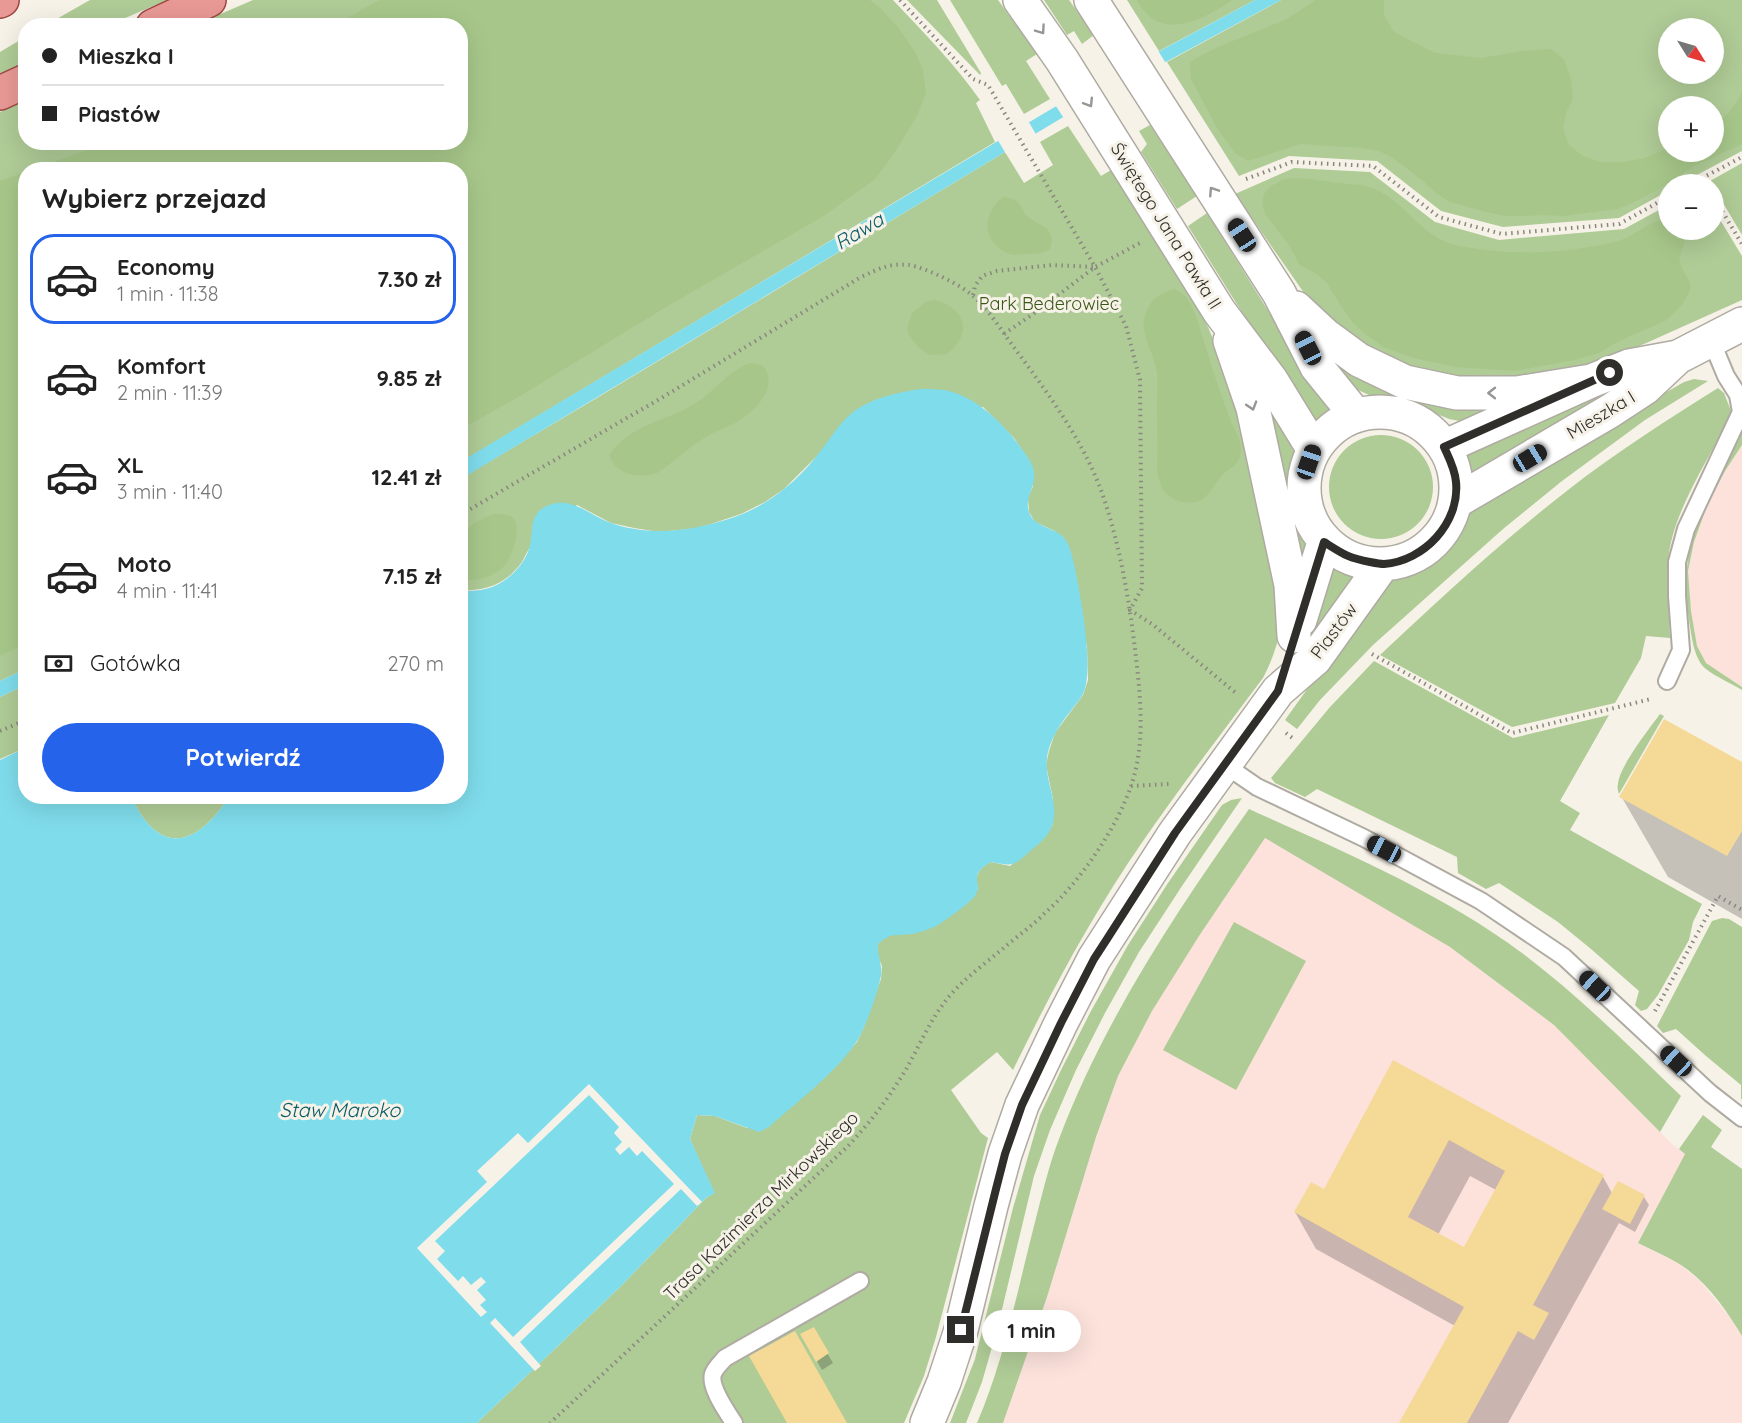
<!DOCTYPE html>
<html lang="pl">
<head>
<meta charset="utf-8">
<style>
  body { margin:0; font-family:Quicksand,sans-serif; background:#f6f6f6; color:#222; height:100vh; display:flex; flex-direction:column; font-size:22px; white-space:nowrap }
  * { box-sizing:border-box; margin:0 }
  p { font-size:20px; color:#767676 }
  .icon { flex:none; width:33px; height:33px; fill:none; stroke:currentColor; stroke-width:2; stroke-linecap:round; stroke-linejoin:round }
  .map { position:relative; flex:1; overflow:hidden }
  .drawer { position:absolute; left:18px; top:162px; width:450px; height:642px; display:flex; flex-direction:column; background:#fff; border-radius:24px; box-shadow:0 6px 24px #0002 }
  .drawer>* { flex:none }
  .guide { position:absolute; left:18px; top:18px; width:450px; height:132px; border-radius:24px; box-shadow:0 6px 24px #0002; display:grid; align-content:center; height:132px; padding:0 24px; background:#fff }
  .needle { width:39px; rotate:127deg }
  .fabs { position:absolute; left:1658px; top:18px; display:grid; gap:12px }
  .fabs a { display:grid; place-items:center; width:66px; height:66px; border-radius:50%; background:#fff; box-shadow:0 6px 24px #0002; font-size:30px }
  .end { position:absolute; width:27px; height:27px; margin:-14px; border:8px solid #2f2e2a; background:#fff; box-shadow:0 0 0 3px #fff }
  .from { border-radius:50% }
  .bubble { position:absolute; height:42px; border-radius:21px; background:#fff; box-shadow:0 6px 24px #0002; font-size:20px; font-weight:800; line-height:42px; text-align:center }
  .car { position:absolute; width:18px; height:36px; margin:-18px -9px; border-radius:8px; box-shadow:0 0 4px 2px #0007; background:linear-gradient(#222 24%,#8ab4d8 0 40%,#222 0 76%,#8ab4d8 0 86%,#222 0) }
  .guide b { display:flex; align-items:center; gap:21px; height:57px; font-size:22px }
  .guide b+b { border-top:2px solid #e0e0e0 }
  .guide i { width:15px; height:15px; background:#222 }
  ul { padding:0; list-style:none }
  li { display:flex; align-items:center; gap:18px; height:90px; margin:0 12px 9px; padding:0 12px; border:3px solid transparent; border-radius:24px }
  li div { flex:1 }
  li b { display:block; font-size:22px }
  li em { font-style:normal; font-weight:800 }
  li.active { border-color:#2563eb }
  li>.icon { width:54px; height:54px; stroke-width:1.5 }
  h2 { padding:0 24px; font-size:27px; line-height:72px }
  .pay { display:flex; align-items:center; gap:15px; height:66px; padding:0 24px; font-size:22px }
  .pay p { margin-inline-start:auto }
  .cta { display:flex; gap:12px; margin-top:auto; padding:12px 24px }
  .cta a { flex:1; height:69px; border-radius:36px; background:#2563eb; color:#fff; font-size:24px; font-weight:800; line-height:69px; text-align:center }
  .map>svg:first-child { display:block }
  .education { fill:#fce2db }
  .green { fill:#afcb96; fill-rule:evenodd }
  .forest { fill:#a7c78a }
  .water { fill:#7fdceb }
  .pier { fill:#f7f2e8 }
  .shadow { fill:#0003; fill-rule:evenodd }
  .building { fill:#f5d996; fill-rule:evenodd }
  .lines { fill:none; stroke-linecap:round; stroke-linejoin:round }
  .lane-casing { stroke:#afaba2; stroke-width:20 }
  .street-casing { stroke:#afaba2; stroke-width:36 }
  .primary-casing { stroke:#9d4741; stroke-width:36 }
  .path { stroke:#8a8780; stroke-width:4; stroke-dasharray:1.5 4.5; stroke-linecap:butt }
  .lane { stroke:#fff; stroke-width:16 }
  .street { stroke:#fff; stroke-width:33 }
  .primary { stroke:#e89995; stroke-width:33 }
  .oneway { stroke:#979694 }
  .route { stroke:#2f2e2a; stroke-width:8 }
  .labels { text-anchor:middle; stroke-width:6; stroke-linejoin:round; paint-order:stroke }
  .street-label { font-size:18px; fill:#2f2e2a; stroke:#f7f2e8 }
  .park-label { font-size:18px; fill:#3a5717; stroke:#f7f2e8 }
  .water-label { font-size:20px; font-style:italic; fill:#0b5d68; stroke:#f7f2e8 }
</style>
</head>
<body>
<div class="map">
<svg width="1742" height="1423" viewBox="0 0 1742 1423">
  <rect width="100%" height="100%" fill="#f7f2e8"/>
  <!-- education -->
  <path class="education" d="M1742,445V687L1706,663L1697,646L1691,611L1688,571L1694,542L1707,506L1725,471Z
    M1265,837L1450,947L1554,1025L1672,1144L1685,1154L1638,1243L1678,1263L1700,1281L1733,1321L1742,1336V1423H1003L1047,1297L1096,1137L1118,1076L1152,1011L1199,936Z"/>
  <!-- green -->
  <path class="green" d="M90,0H167L109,25H46Z
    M253,0H893C923,32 955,64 980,100L976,103L995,142L461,462L460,170H26L25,669L0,681V112L25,101L26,142H460V26L195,25Z
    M907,0H937L981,73L980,75Z
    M950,0H998L1037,54L1026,61L1050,99L1024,114L1006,84L1002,86Z
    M1044,0H1069L1094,35L1082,44L1074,31L1067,35Z
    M1127,0H1255L1159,51Z
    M1281,0H1742V151L1680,184H1668V191L1619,218L1503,227L1441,211L1377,161L1289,156L1239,176L1167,62ZM1668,28H1713V74H1668ZM1668,106H1713V152H1668Z
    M25,37V63L0,74V52Z
    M1150,125L1197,196L1177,209L1141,152L1147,144L1139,131Z
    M1068,126L1101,176L1111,170L1190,294L1208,327L1222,360L1257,479L1282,625C1277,645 1272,661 1263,678C1222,733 1180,787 1141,844C1092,915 1051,992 1013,1070L997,1052L951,1090L981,1133L988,1138L936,1337L924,1376L904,1423H477L620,1287L706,1198L714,1193L690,1139L697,1115L715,1116L747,1128L835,1067L857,1042L863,1029L881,979L882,966L877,954L878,944L885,937L978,889C974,875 979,868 991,862L1010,866L1045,837L1053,824V799L1046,765L1049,751L1055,733L1083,695L1088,680L1087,646L1055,531L1035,522L1029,512L1028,498L1033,486L1027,457L1014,438L983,407L818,455L784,489L765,502L741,514L699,528L659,532L634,528L611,523L577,505C562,519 544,531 531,546C527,551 525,557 522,562C505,585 488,590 460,591V479L595,399L1005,152L1024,183L1053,165L1040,142Z
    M1742,163V235L1710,181Z
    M1294,168L1370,172L1435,222L1499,240L1624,229L1668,205V230H1713V208L1742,256V300L1624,353L1592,364L1524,379L1437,377L1367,352L1309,300L1235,194Z
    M1207,213L1329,408L1330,412L1316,424L1310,421L1188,226Z
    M1332,361L1500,406L1465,422L1449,419L1403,400L1369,395L1358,390L1347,382Z
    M1694,379L1708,381L1645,420L1562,481L1503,529L1373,645L1320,700L1297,729L1285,720L1372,599L1393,578L1423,567L1439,557L1450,546L1466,517L1474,507L1491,493L1684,382Z
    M1718,388L1724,393L1731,411L1727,423C1706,463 1670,518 1668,563C1667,588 1669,613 1670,638L1646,636L1641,658L1615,703L1512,727L1380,655C1441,598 1502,541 1568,490C1615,453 1667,420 1718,388Z
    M1598,395L1600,399L1474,475L1470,474L1464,455Z
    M1266,403L1293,444L1294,457L1291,490L1293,508L1306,548L1302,564Z
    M1742,431V445L1725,471L1707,506L1694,542L1688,571L1691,611L1697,646L1706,663L1742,687V690C1731,683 1716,677 1706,669C1695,660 1692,640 1690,626C1675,543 1706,501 1742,431Z
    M1329 487a52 52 0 1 1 104 0a52 52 0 1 1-104 0Z
    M1334,565L1358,576L1315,634L1310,630Z
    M1374,661L1513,738L1609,715L1560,801L1580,813L1570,830L1702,904L1693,922L1689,940L1658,995L1647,1009L1641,1011L1635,1005L1639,991L1591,949L1558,922L1499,883L1486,889L1458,873L1457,857L1317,789L1305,797L1275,783L1271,778L1330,707Z
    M25,685V748L0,759V697Z
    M1660,714L1664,716L1619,794C1618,791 1617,788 1618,784C1619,767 1649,729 1660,714Z
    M131,797H229C196,847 160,857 131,797Z
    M1242,798L1182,886L1139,952L1105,1013L1076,1070L1050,1130L1034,1176L998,1326L982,1382L966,1423H950L975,1359L1013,1208L1040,1115L1062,1068L1091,1011L1128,945L1168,883L1222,805L1231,800Z
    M1249,809C1340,850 1442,893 1522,953C1579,996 1630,1047 1681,1096L1660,1132L1554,1025L1450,947L1265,838L1199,936L1152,1011L1118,1076L1096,1137L1047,1297L1003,1423H977C1005,1358 1018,1287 1036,1218C1043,1191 1049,1165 1059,1139C1104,1020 1176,912 1249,809Z
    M1722,918L1729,919L1742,927V1099H1741V1085L1706,1056L1676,1029L1663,1033L1657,1026L1712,921Z
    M1234,922L1306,961L1236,1090L1163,1050Z
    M1703,1115L1722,1130L1711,1147L1742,1169V1336C1726,1309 1704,1278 1676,1262C1664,1255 1650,1249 1638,1243L1685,1154L1679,1149Z"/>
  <!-- forest -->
  <path class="forest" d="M379,0H870L880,8L898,27L915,52L923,70L926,93L917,116L895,152L875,179L822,217L666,307L515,399L461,429L460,170L33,169L108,143L460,142V26L336,25Z
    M1137,0H1232C1202,21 1159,43 1137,0Z
    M1315,0H1384V14L1393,31L1411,41L1435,53L1481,58L1523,51L1551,49L1564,59L1571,80L1573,99L1566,113L1563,128L1569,145L1583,156L1601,162H1623L1645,158L1668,148V152H1713V126C1724,120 1738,103 1742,91V144L1694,166L1655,191L1632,203L1618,209L1563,216L1543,215L1525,216H1506L1486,212L1450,202L1437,194L1423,181L1393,158L1379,151L1362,148L1301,144L1248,161L1235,153L1217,128L1191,79L1190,62C1220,43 1255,34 1288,18C1297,13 1306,6 1315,0Z
    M25,172V644L0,656V181Z
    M1291,178C1305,178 1318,180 1332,182C1348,185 1362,183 1377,190C1408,205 1422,238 1459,246C1510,256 1568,254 1618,241C1635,236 1650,220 1668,219V230H1686L1688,234L1679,258L1681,266L1689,281L1691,288L1682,305L1665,321L1619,341L1599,353L1575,360L1515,371L1456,367L1414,358L1383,347L1364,333L1353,323L1341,306L1327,283L1317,274L1299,264L1289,245L1265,214L1262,203L1264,194L1271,186L1282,180Z
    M1003,197C1005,197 1012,198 1013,199C1022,203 1022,212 1028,217C1036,224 1047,225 1051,235C1053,240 1051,244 1050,249C1042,254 1036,254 1027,254C1022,254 1017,255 1013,255C1007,254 1001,250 996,245C981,230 987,209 1003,197Z
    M1174,289C1180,292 1185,294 1188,300C1196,312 1199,326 1203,339C1211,365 1220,391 1229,417C1234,430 1244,442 1240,456C1238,466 1228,469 1222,475C1215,483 1211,494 1201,500C1190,506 1172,501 1164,491C1160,485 1158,477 1157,469C1158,448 1157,427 1157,405C1157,394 1158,383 1157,373C1155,356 1141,334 1144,319C1147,303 1158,293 1174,289Z
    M934,300C965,307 974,333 947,354L930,355L919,348L909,335L907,328L912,313L926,302Z
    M751,363C760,364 766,366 768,376C773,396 747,417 731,425C723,429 714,432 706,437C689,447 674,462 657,473C638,479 616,475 609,455C635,420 667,423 699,401C717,389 730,369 751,363Z
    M493,514C499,514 507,513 512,517C523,525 512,557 505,565C502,569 497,572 493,574C483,580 472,580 461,580V534L474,523Z"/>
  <!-- water -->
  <path class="water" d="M1255,0H1281L1060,119L461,479L460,462L1053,108Z
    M921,389C929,389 937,389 944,390C975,396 1001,421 1019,445C1024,453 1034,463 1034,473C1036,487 1024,498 1029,512C1035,529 1055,526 1065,539C1070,545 1072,556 1074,564C1080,593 1095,668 1083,694C1080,700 1074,706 1070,712C1060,724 1052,737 1048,752C1042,778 1059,799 1053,823C1050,835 1039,844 1030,851C1013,867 1013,866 991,862C966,876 984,882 975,896C971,902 946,920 938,925C931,929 921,932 912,934C897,936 891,932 878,944C877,957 884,967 880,980C877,995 864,1032 855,1044C833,1075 798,1101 769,1127L759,1132L715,1116L697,1115L690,1139L715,1193L706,1198L620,1287L477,1423H0V760L25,748L26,796L131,797C160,857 196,847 229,797L460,796L461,591C471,591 482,591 492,587C508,581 524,565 529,549C535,531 526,512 552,504C574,498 591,516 611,523C654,538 698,530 740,515C770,503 799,480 818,454C830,440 838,424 853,412C872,398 898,392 921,389Z
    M25,669V685L0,697V681Z"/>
  <!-- pier -->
  <path class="pier" d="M1157,49L1167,65L1065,120L1054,103Z
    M1027,119L1037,136L1006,154L996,137Z
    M589,1084L702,1202L697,1206L681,1189L520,1342L541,1366L535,1371L490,1323L495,1318L513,1337L674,1184L642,1151L637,1156L629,1147L620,1155L615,1149L622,1142L614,1133L619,1127L589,1095L435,1241L445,1251L437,1259L458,1281L463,1276L471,1285L481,1277L486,1282L477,1290L486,1300L480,1305L487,1312L481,1317L417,1248L487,1182L477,1171L518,1133L528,1143Z"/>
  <!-- shadow -->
  <path class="shadow" d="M1742,764V919L1668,877L1621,796Z
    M1394,1062L1603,1177L1612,1193L1644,1197L1649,1205L1635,1232L1619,1223L1508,1423H1401L1455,1326L1316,1249L1295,1212L1324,1191ZM1470,1176L1496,1190L1464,1249L1438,1235Z
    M813,1329L833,1363L822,1370L802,1335Z"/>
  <!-- building -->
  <path class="building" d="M1664,719L1742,762V831L1727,856L1619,797Z
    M1393,1060L1604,1175L1533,1305L1549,1313L1534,1340L1518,1331L1467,1423H1399L1464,1307L1294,1212L1311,1182L1324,1189ZM1449,1140L1505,1171L1464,1247L1408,1217Z
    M1618,1181L1645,1195L1630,1224L1602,1209Z
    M814,1327L829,1353L816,1362L800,1334Z
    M795,1331L847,1423H787L749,1356Z"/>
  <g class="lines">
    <defs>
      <path id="lane" d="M1667,681L1681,650L1677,596V562L1686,529L1741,412L1738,395L1726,376L1711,340
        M1225,765L1257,787L1364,838L1481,901L1564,957L1710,1093L1742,1118
        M734,1423C727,1412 709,1387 713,1374C715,1368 721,1363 725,1358L860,1281"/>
      <path id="street" d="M1020,0L1062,60L1219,311L1271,380L1314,450
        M1091,0L1279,293L1317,367L1355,414
        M1296,308L1325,335L1359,360L1405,382L1457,393H1517L1591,381
        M1230,341L1253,408L1291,585L1294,636
        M1304 488a76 76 0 1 1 152 0a76 76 0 1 1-152 0Z
        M1444,447L1591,381L1629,366L1678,357L1742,324
        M1455,502L1610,411L1645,388L1678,357
        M1300,620L1324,542
        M927,1423L944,1382L961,1330L991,1206L1005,1154L1022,1105L1061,1023L1094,959L1175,833L1278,691L1315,659L1383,564"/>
      <path id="primary" d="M0,1L2,0
        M153,26L209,0
        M0,93L26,81"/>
    </defs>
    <!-- lane casing -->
    <use href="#lane" class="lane-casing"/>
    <!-- street casing -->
    <use href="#street" class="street-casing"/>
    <!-- primary casing -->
    <use href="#primary" class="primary-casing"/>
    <!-- path -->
    <path class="path" d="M900,0L973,79L988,85L1095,267L1126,326L1140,380L1142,588L1130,610L1152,624L1236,693
      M1703,178L1706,184
      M1246,179L1292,162L1373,166L1439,217L1502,234L1619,224L1668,197
      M1691,184L1742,157
      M1713,196L1742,244
      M973,295L975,286L982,276L997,271L1052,265L1094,267
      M1004,334L1036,312L1095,267L1140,243
      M460,515L663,397L861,277C879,269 888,263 909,265C924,267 964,286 974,297C990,311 1003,333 1016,350C1052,399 1088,447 1106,505C1121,552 1129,600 1135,649C1140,693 1146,740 1132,783C1118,827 1079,883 1045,913C1033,925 1019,935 1006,946C985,964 960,981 944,1003C928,1024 918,1049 905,1071C888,1099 869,1124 847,1147L550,1423
      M1372,654L1512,733L1651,699
      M0,731L26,720
      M1286,733L1295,740
      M1131,786L1169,784
      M1655,1011L1718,896L1742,910"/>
    <!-- lane -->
    <use href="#lane" class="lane"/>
    <!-- street -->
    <use href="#street" class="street"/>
    <!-- primary -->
    <use href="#primary" class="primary"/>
  </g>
  <!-- one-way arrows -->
  <defs><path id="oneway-chevron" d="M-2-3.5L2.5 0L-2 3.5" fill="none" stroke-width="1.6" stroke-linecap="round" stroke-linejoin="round" transform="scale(1.5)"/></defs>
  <g class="oneway">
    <use href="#oneway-chevron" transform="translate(1041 30) rotate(55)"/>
    <use href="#oneway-chevron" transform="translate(1089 103) rotate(58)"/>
    <use href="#oneway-chevron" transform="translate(1213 191) rotate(-123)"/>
    <use href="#oneway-chevron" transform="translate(1492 393) rotate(-180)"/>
    <use href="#oneway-chevron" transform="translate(1252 406) rotate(73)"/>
  </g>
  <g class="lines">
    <!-- route -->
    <path class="route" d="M961,1330L996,1189L1005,1154L1022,1105L1061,1023L1094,959L1107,939L1175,833L1278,691L1324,542C1343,554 1348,558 1370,562C1375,563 1380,564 1384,564C1424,561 1460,523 1456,482C1455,469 1449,458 1444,447L1610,373"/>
  </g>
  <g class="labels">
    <!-- street labels -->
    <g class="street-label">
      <text transform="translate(1166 226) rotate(58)" y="6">Świętego Jana Pawła II</text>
      <text transform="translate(1601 415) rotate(-31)" y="6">Mieszka I</text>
      <text transform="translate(1334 631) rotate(-53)" y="6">Piastów</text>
      <text transform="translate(761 1206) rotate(-44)" y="6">Trasa Kazimierza Mirkowskiego</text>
    </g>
    <!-- park labels -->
    <g class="park-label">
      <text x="1049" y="310">Park Bederowiec</text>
    </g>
    <!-- water labels -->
    <g class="water-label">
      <text transform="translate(859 231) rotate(-31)" y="7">Rawa</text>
      <text x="340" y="1117">Staw Maroko</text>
    </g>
  </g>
</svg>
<div class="fabs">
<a><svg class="needle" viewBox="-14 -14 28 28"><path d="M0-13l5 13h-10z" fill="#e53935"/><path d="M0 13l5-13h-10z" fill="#767676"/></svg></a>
<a>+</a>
<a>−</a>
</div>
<i class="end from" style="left:1610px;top:373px"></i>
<i class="end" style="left:961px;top:1330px"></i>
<div class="bubble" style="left:982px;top:1310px;width:99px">1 min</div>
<i class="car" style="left:1242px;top:235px;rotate:327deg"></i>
<i class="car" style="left:1308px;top:348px;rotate:333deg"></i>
<i class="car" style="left:1530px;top:458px;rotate:59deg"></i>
<i class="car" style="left:1309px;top:462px;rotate:19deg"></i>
<i class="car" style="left:1384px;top:849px;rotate:298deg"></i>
<i class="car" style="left:1595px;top:986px;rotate:313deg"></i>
<i class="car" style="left:1676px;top:1061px;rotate:313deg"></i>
<div class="guide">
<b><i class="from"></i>Mieszka I</b>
<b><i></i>Piastów</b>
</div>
<section class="drawer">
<h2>Wybierz przejazd</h2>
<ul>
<li class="active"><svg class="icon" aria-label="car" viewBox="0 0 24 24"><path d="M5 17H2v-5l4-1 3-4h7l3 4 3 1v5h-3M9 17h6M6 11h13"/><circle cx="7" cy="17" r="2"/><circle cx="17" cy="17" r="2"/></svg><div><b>Economy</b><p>1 min · 11:38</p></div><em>7.30 zł</em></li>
<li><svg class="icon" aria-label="car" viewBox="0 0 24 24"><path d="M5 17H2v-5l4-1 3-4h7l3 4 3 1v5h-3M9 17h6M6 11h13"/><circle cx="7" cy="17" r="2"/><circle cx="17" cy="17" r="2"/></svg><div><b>Komfort</b><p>2 min · 11:39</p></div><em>9.85 zł</em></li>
<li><svg class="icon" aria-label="car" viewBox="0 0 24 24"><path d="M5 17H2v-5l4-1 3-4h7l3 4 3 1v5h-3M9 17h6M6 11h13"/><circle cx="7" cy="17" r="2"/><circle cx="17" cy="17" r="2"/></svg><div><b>XL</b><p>3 min · 11:40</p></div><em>12.41 zł</em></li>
<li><svg class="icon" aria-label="car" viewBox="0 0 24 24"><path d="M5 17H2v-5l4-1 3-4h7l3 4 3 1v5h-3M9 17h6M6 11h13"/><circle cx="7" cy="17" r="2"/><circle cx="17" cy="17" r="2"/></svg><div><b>Moto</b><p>4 min · 11:41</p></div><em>7.15 zł</em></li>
</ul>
<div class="pay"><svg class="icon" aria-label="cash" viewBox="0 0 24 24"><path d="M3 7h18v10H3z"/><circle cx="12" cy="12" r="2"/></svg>Gotówka<p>270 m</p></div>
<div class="cta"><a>Potwierdź</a></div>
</section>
</div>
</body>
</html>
